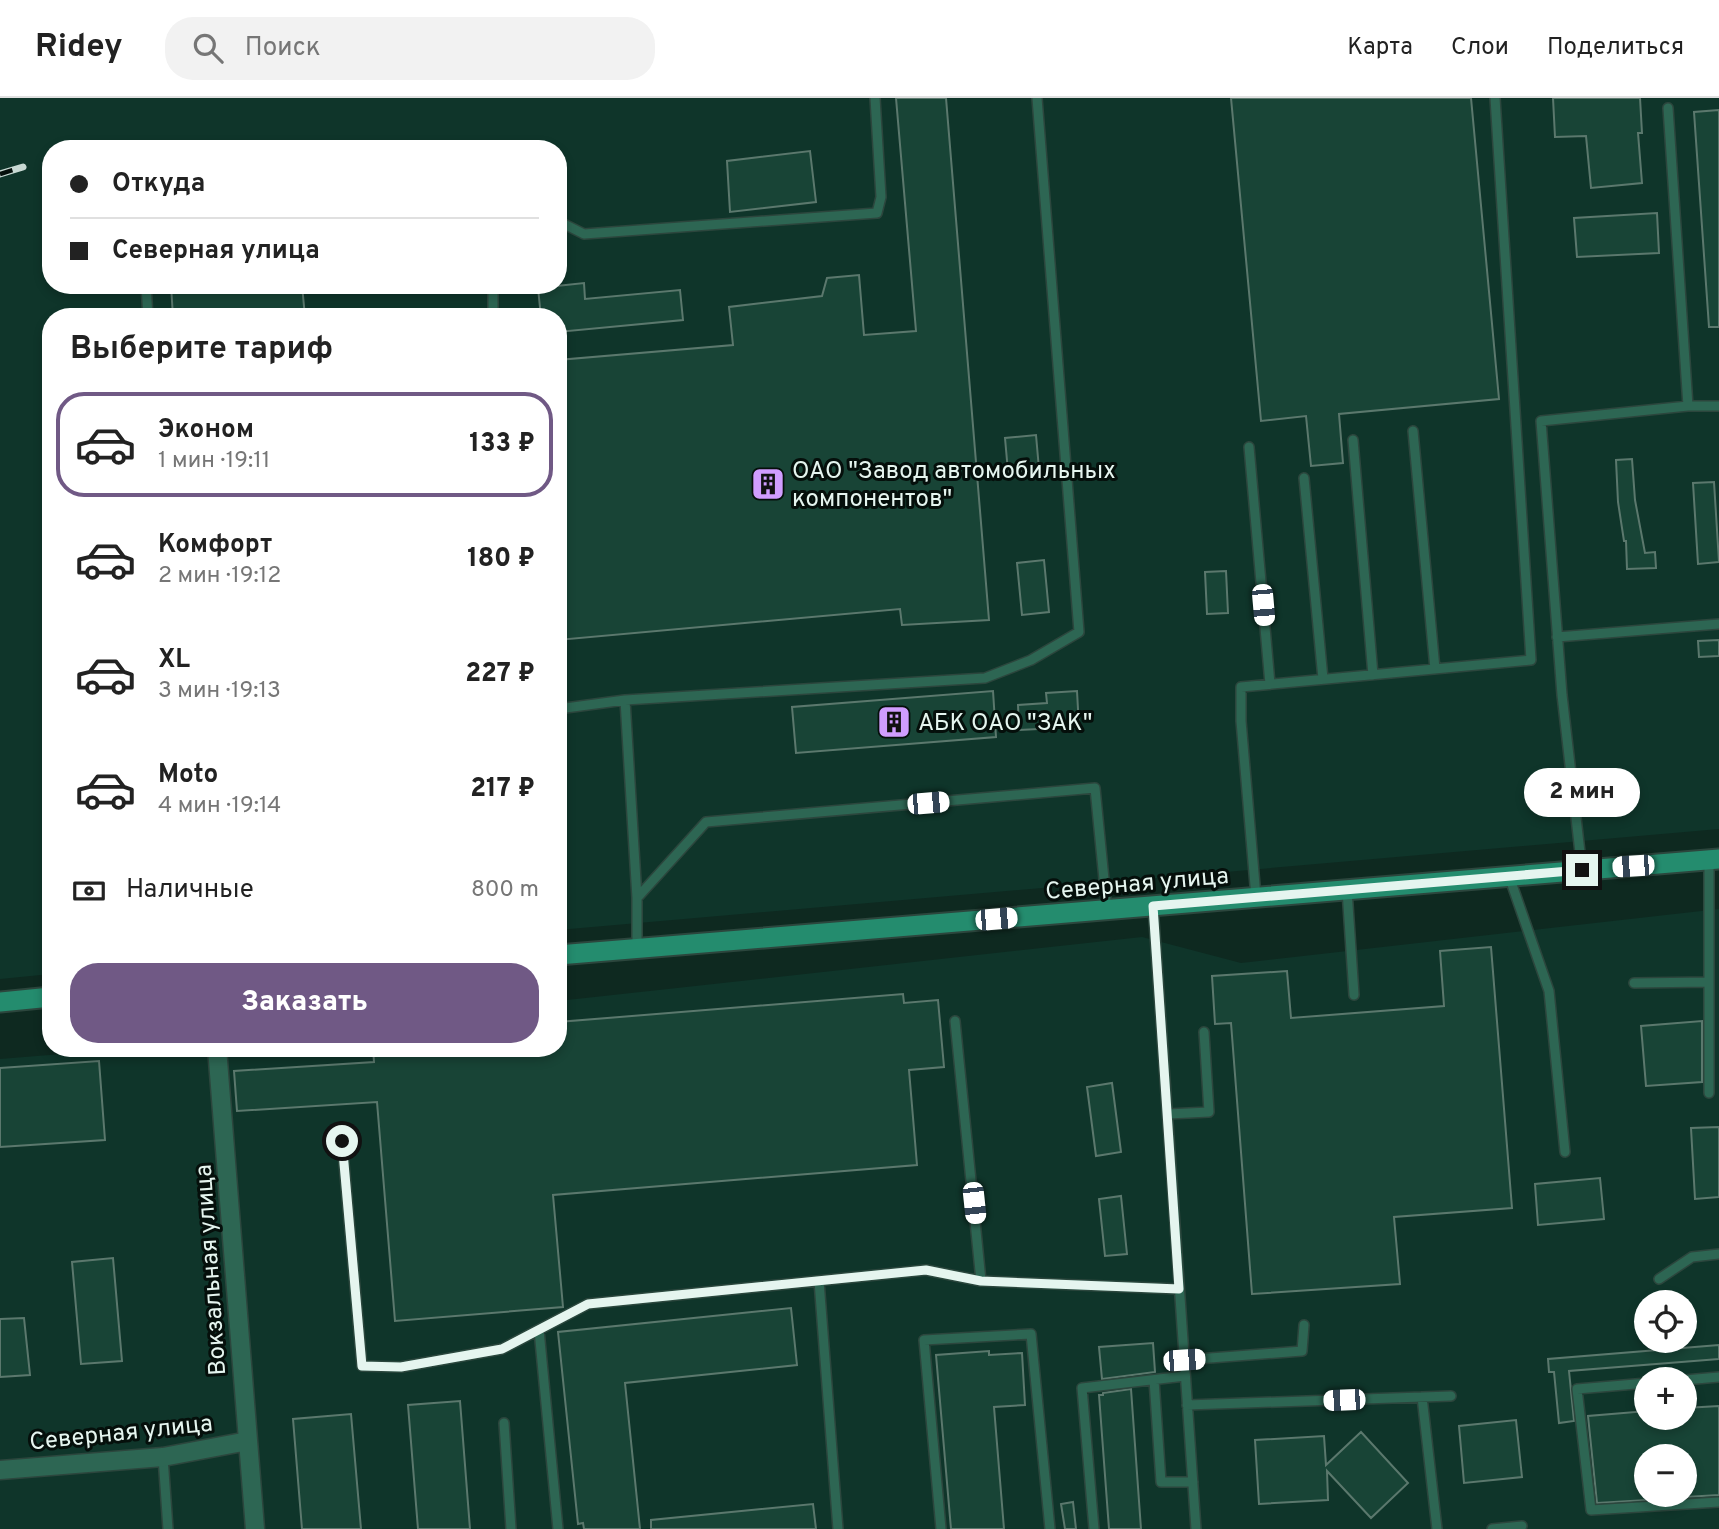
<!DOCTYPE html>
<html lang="ru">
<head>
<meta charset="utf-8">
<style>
  body { margin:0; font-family:Overpass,sans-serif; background:#f2f2f2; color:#222; height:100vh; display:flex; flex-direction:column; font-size:26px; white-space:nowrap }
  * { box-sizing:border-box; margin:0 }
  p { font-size:23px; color:#767676 }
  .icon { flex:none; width:38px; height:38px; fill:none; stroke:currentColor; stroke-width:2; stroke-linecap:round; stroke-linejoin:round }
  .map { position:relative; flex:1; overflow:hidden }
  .drawer { position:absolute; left:42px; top:210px; width:525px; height:749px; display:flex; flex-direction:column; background:#fff; border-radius:28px; box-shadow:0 4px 10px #0003 }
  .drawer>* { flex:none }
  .top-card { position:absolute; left:42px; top:42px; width:525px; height:154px; border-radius:28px; box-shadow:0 4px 10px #0003; display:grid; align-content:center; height:154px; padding:0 28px; background:#fff }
  .tools { position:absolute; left:1634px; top:1192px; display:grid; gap:14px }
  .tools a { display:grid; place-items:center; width:63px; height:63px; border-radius:50%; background:#fff; box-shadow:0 4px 10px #0003; font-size:35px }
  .end { position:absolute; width:32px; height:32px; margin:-16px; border:9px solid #e5f5ef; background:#111; box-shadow:0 0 0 4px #111 }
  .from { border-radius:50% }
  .bubble { position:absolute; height:49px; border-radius:24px; background:#fff; box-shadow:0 4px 10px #0003; font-size:23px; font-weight:800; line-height:49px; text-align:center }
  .car { position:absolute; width:21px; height:42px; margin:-21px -10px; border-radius:9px; box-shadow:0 0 5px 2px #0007; background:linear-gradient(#fff 24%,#345 0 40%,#fff 0 76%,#345 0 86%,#fff 0) }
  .top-card b { display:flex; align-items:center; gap:24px; height:66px; font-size:26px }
  .top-card b+b { border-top:2px solid #e0e0e0 }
  .top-card i { width:18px; height:18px; background:#222 }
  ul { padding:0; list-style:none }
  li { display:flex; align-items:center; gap:21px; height:105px; margin:0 14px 10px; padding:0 14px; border:4px solid transparent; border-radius:28px }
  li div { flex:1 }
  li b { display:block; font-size:26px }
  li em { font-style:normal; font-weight:800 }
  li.current { border-color:#705985 }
  li>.icon { width:63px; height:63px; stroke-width:1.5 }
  h2 { padding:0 28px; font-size:32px; line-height:84px }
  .pay { display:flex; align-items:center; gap:18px; height:77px; padding:0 28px; font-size:26px }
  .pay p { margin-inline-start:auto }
  .button { display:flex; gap:14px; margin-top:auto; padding:14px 28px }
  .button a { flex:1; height:80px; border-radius:28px; background:#705985; color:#fff; font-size:28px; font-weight:800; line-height:80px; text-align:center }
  header { display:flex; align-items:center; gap:42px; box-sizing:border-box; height:98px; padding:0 35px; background:#fff; border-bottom:2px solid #e0e0e0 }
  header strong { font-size:33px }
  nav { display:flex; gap:38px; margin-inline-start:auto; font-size:24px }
  .search { width:490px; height:63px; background:#f2f2f2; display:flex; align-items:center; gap:18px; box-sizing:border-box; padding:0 24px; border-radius:28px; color:#767676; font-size:26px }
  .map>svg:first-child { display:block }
  .built { fill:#0f352a; fill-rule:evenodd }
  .building { fill:#184436; stroke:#5b786d; stroke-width:2 }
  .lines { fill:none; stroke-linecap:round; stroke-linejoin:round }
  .service-casing { stroke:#2c463d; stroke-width:12 }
  .minor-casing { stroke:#2c463d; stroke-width:21 }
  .secondary-casing { stroke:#2c463d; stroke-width:23 }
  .service { stroke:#2d6653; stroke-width:9 }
  .minor { stroke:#2d6653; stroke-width:18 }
  .secondary { stroke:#248c6e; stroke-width:19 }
  .rail-casing { stroke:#c8d9d3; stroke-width:7 }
  .rail { stroke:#050f0b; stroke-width:4.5; stroke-dasharray:13; stroke-linecap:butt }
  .route { stroke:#e5f5ef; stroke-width:9 }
  .labels { text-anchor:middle; stroke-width:6; stroke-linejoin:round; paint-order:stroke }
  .poi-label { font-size:24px; fill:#e5f5ef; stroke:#050f0b; text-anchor:start }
  .street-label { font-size:24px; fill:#e5f5ef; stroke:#050f0b }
</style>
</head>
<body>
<header>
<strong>Ridey</strong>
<div class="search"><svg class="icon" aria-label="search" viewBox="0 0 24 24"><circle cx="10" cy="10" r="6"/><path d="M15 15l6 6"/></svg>Поиск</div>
<nav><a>Карта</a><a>Слои</a><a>Поделиться</a></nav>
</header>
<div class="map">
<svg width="1719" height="1431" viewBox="0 0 1719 1431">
  <rect width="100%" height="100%" fill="#0e2920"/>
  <!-- built -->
  <path class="built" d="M0,0H1719V731L558,832V219H51V876L0,881ZM51,51H558V187H51Z
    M1719,811V1431H0V961L136,950H558V903L1142,839L1241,865ZM1647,1204H1685V1242H1647ZM1647,1281H1685V1320H1647ZM1647,1358H1685V1396H1647Z"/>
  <!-- building -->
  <path class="building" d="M896,0H946L989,522L902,527L900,511L558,542V262L733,247L729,209L822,198L827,180L859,177L864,237L916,233Z
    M1231,0H1471L1499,301L1339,316L1343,365L1311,368L1306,318L1261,323Z
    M1553,0H1640L1642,35H1638L1642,85L1591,90L1586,38L1555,39Z
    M1719,12V229H1709L1694,14Z
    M810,53L816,104L730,114L727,63Z
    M1657,115L1659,155L1577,159L1574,120Z
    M584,185L585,201L680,192L683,222L558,234V219H541L538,190Z
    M171,187H302L305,219H173Z
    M1036,337L1039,371L1008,374L1005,340Z
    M1632,361L1635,402L1645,455L1655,454L1656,470L1627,471L1626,443H1624L1618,404L1616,362Z
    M1714,384L1719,464L1698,466L1693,385Z
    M1044,462L1049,514L1022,517L1017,465Z
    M1226,473L1228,515L1207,516L1205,474Z
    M1719,542V558L1699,559L1698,543Z
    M993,593L996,639L796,655L792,609Z
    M1077,593L1079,629L1019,632L1018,607L1047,605L1046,595Z
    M1491,849L1512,1110L1394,1119L1400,1186L1252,1196L1231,925L1215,926L1212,878L1287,873L1291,920L1444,908L1440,853Z
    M903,896L904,905L938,902L944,969L909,972L917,1067L553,1097L563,1209L395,1223L377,1004L237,1013L234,973L374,964L373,950H558V924Z
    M1702,923V984L1646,988L1641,928Z
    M99,963L105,1042L0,1049V970Z
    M1112,985L1121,1054L1096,1058L1087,989Z
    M1719,1029V1099L1695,1101L1691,1030Z
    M1600,1080L1604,1121L1538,1127L1535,1086Z
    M1121,1098L1127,1156L1105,1158L1099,1101Z
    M113,1160L122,1263L81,1266L72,1164Z
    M791,1210L797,1267L625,1285L640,1431H584L583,1425L578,1426L558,1234Z
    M24,1220L30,1277L0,1279V1221Z
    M1153,1245L1155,1274L1102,1281L1099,1249Z
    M1719,1247V1261L1569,1273L1574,1323L1559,1325L1554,1274H1549L1548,1261Z
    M989,1253V1257L1022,1255L1025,1307L994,1309L1004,1431H951L936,1257Z
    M1131,1291L1141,1431H1109L1099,1297H1103V1295Z
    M460,1303L470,1431H418L408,1307Z
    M1719,1308V1397L1685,1399V1358H1647V1402L1597,1405L1588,1318L1647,1313V1320H1685V1310Z
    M351,1316L361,1431H302L293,1321Z
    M1516,1322L1522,1379L1464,1385L1459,1328Z
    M1361,1334L1408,1385L1371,1420L1327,1373L1328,1402L1259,1406L1255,1342L1324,1338L1326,1367Z
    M1073,1404L1076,1431H1065L1061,1406Z
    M813,1406L816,1431H651V1422Z"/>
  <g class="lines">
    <defs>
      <path id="service" d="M1668,10L1688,308
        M558,123L584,136L877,115L881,99L875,0
        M146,187L148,219
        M493,219V187
        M1413,333L1435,571
        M1353,342L1373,577
        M1249,349L1270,586
        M1304,380L1323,581
        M1557,539L1719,526
        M625,602L637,800V851
        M558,611L625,602L985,580L1031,562L1079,534L1037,0
        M1709,762V995
        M1582,772L1562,597L1541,323L1688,308H1719
        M1509,778L1549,893L1565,1054
        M1347,792L1354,897
        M1256,799L1241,623V589L1531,562L1495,0
        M637,800L706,724L1095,690L1107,812
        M1153,808L1196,1431
        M1634,885L1709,884
        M955,923L981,1183L1179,1191
        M1168,1016L1209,1014L1204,934
        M342,1043L362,1268L401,1269L502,1251L588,1206L926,1172L981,1183
        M1659,1181L1692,1159L1719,1156
        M819,1183L838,1431
        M539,1232L558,1431
        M1184,1262L1302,1253L1304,1227
        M1154,1282L1161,1384H1193
        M1685,1282L1719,1279
        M1647,1285L1577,1291L1591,1412L1719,1404
        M1422,1299L1437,1431
        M1187,1307L1451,1298
        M504,1325L511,1431
        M163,1359L168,1431
        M941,1431L924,1242L1031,1236L1050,1431
        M1094,1431L1082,1290L1185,1278
        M1492,1431L1522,1428"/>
      <path id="minor" d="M217,950L255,1431
        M0,1372L163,1359L248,1343"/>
      <path id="secondary" d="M558,857L1719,761
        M0,904L51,899"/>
    </defs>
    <!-- service casing -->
    <use href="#service" class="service-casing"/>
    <!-- minor casing -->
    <use href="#minor" class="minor-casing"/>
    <!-- secondary casing -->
    <use href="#secondary" class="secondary-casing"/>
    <!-- service -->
    <use href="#service" class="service"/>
    <!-- minor -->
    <use href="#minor" class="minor"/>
    <!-- secondary -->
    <use href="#secondary" class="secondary"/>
    <defs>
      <path id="rail" d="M0,76L23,69"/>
    </defs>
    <!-- rail casing -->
    <use href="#rail" class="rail-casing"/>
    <!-- rail -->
    <use href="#rail" class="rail"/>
  </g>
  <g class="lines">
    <!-- route -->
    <path class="route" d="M342,1043L362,1268L401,1269L502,1251L588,1206L926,1172L981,1183L1179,1191L1153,808L1582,772"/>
  </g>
  <!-- icons -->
  <defs>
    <symbol id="building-square" viewBox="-11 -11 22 22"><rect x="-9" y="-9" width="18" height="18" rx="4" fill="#d09dfe" stroke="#050f0b"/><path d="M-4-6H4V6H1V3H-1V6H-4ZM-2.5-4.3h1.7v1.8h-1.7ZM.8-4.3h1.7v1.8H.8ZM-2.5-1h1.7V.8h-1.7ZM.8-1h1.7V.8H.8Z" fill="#111"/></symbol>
  </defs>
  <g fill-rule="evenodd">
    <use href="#building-square" x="749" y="367" width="38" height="38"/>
    <use href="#building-square" x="875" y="605" width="38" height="38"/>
  </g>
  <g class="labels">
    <!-- poi labels -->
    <g class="poi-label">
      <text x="792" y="380">ОАО "Завод автомобильных<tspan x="792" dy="28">компонентов"</tspan></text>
      <text x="918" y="632">АБК ОАО "ЗАК"</text>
    </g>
    <!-- street labels -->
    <g class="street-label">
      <text transform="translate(1137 785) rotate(-5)" y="8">Северная улица</text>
      <text transform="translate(210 1172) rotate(-94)" y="8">Вокзальная улица</text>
      <text transform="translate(121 1334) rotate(-6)" y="8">Северная улица</text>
    </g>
  </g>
</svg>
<div class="tools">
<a><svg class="icon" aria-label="locate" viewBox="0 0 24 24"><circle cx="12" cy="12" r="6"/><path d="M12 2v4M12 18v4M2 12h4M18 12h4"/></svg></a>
<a>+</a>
<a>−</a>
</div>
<i class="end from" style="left:342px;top:1043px"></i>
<i class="end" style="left:1582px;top:772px"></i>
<div class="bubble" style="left:1524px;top:670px;width:116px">2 мин</div>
<i class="car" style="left:1263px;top:507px;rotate:175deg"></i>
<i class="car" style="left:928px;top:705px;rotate:85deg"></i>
<i class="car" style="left:1633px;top:768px;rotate:266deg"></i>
<i class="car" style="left:996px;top:821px;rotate:85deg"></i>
<i class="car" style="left:974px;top:1105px;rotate:174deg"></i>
<i class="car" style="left:1184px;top:1262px;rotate:86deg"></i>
<i class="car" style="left:1344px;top:1302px;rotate:268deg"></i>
<div class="top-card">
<b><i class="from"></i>Откуда</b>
<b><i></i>Северная улица</b>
</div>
<section class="drawer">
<h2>Выберите тариф</h2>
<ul>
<li class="current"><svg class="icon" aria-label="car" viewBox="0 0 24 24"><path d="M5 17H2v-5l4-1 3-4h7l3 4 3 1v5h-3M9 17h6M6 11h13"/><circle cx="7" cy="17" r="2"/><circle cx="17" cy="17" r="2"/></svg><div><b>Эконом</b><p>1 мин · 19:11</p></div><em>133 ₽</em></li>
<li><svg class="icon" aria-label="car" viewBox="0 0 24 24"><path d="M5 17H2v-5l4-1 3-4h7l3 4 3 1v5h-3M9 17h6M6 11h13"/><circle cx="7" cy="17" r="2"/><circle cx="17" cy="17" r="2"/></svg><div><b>Комфорт</b><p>2 мин · 19:12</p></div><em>180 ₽</em></li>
<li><svg class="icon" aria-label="car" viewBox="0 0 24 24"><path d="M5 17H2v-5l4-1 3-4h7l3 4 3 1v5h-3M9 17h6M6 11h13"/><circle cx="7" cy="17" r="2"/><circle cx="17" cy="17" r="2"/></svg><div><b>XL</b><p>3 мин · 19:13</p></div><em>227 ₽</em></li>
<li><svg class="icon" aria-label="car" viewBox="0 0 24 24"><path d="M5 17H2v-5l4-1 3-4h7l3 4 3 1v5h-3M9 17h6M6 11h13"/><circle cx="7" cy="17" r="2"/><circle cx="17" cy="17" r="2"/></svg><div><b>Moto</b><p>4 мин · 19:14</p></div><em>217 ₽</em></li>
</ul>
<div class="pay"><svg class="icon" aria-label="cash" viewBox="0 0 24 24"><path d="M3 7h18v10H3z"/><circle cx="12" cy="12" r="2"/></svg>Наличные<p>800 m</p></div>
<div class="button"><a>Заказать</a></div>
</section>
</div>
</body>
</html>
